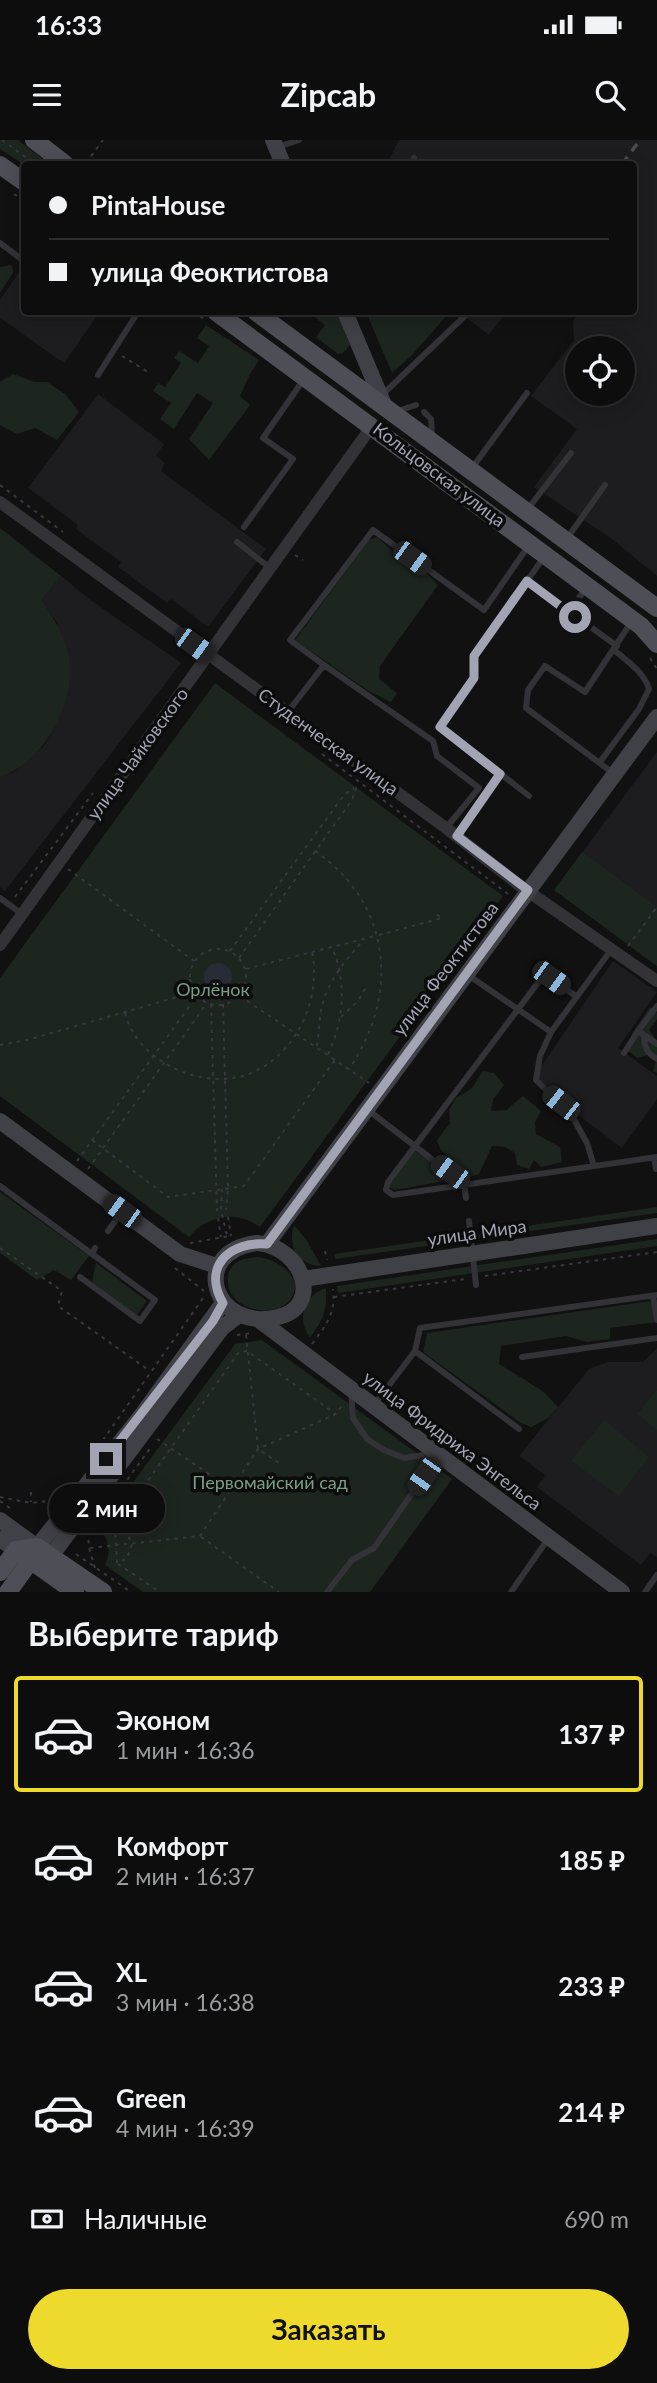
<!DOCTYPE html>
<html lang="ru">
<head>
<meta charset="utf-8">
<style>
  body { margin:0; font-family:Lato,sans-serif; background:#161617; color:#f1f3f6; height:100vh; display:flex; flex-direction:column; font-size:26px; white-space:nowrap }
  * { box-sizing:border-box; margin:0 }
  p { font-size:23px; color:#9a9c9e }
  .icon { flex:none; width:38px; height:38px; fill:none; stroke:currentColor; stroke-width:2; stroke-linecap:round; stroke-linejoin:round }
  .map { position:relative; height:1452px; overflow:hidden }
  .panel { display:flex; flex-direction:column; background:#0d0d0e; flex:1 }
  .panel>* { flex:none }
  .hud { position:absolute; left:21px; top:21px; width:616px; height:154px; border-radius:7px; box-shadow:0 4px 18px #0003,0 0 0 2px #2d2d2e; display:grid; align-content:center; height:154px; padding:0 28px; background:#0d0d0e }
  .buttons { position:absolute; left:565px; top:196px; display:grid; gap:14px }
  .buttons a { display:grid; place-items:center; width:70px; height:70px; border-radius:50%; background:#0d0d0e; box-shadow:0 4px 18px #0003,0 0 0 2px #2d2d2e; font-size:35px }
  .end { position:absolute; width:32px; height:32px; margin:-16px; border:9px solid #a2a4b3; background:#111; box-shadow:0 0 0 4px #111 }
  .from { border-radius:50% }
  .bubble { position:absolute; height:49px; border-radius:24px; background:#0d0d0e; box-shadow:0 4px 18px #0003,0 0 0 2px #2d2d2e; font-size:23px; font-weight:700; line-height:49px; text-align:center }
  .car { position:absolute; width:21px; height:42px; margin:-21px -10px; border-radius:9px; box-shadow:0 0 5px 2px #0007; background:linear-gradient(#222 24%,#8ab4d8 0 40%,#222 0 76%,#8ab4d8 0 86%,#222 0) }
  .hud b { display:flex; align-items:center; gap:24px; height:66px; font-size:26px }
  .hud b+b { border-top:2px solid #2d2d2e }
  .hud i { width:18px; height:18px; background:#f1f3f6 }
  ul { padding:0; list-style:none }
  li { display:flex; align-items:center; gap:21px; height:116px; margin:0 14px 10px; padding:0 14px; border:4px solid transparent; border-radius:7px }
  li div { flex:1 }
  li b { display:block; font-size:26px }
  li em { font-style:normal; font-weight:700 }
  li.on { border-color:#eed92d }
  li>.icon { width:63px; height:63px; stroke-width:1.5 }
  h2 { padding:0 28px; font-size:32px; line-height:84px }
  .pay { display:flex; align-items:center; gap:18px; height:77px; padding:0 28px; font-size:26px }
  .pay p { margin-inline-start:auto }
  .cta { display:flex; gap:14px; margin-top:auto; padding:14px 28px }
  .cta a { flex:1; height:80px; border-radius:42px; background:#eed92d; color:#111; font-size:28px; font-weight:700; line-height:80px; text-align:center }
  .status { display:flex; justify-content:space-between; align-items:center; height:49px; padding:0 35px; background:#0d0d0e; direction:ltr }
  .status svg { height:19px; fill:currentColor }
  header { display:flex; justify-content:space-between; align-items:center; height:91px; padding:0 28px; background:#0d0d0e; font-size:32px; font-weight:700 }
  .map>svg:first-child { display:block }
  .built { fill:#1d1d1f; fill-rule:evenodd }
  .green { fill:#1d251f }
  .water { fill:#282c36 }
  .lines { fill:none; stroke-linecap:round; stroke-linejoin:round }
  .path { stroke:#38383e; stroke-width:2; stroke-dasharray:3.5 5; stroke-linecap:butt }
  .lane { stroke:#323237; stroke-width:6 }
  .street { stroke:#323237; stroke-width:12 }
  .secondary { stroke:#404047; stroke-width:16 }
  .primary { stroke:#4e4e56; stroke-width:18 }
  .rail { stroke:#494950; stroke-width:3.5; stroke-dasharray:9 7; stroke-linecap:butt }
  .route { stroke:#a2a4b3; stroke-width:9 }
  .labels { text-anchor:middle; stroke-width:7; stroke-linejoin:round; paint-order:stroke }
  .street-label { font-size:18px; fill:#a2a4b3; stroke:#0c0c0d }
  .park-label { font-size:18px; fill:#799e84; stroke:#0c0c0d }
</style>
</head>
<body>
<div class="status"><b>16:33</b><svg viewBox="0 0 49 12"><path d="M0 12V9h3v3zM5 12V6h3v6zM10 12V3h3v9zM15 12V0h3v12zM26 1h20v11H26zM47 4h2v5h-2z"/></svg></div>
<header><svg class="icon" aria-label="menu" viewBox="0 0 24 24"><path d="M4 6h16M4 12h16M4 18h16"/></svg>Zipcab<svg class="icon" aria-label="search" viewBox="0 0 24 24"><circle cx="10" cy="10" r="6"/><path d="M15 15l6 6"/></svg></header>
<div class="map">
<svg width="657" height="1452" viewBox="0 0 657 1452">
  <rect width="100%" height="100%" fill="#111112"/>
  <!-- built -->
  <path class="built" d="M399,0H657V436L612,399L534,347L577,289L531,256L574,200L573,181L580,172H634V24H387ZM578,208H623V254H578Z
    M24,125V172H100L64,223L0,178V160Z
    M459,172H506L489,195Z
    M98,254L164,304L156,316L165,323L161,331L266,409L208,487L171,459L167,463L118,427L121,422L76,389L78,385L28,348Z
    M61,436L92,461L181,523L5,751L0,747V637L14,632L45,605L60,577L68,548L57,483L42,460Z
    M657,612V826L554,750Z
    M613,821L657,852L618,908L657,936V959L622,1008L541,947L536,934Z
    M657,1208V1417L650,1413L641,1425L537,1347L545,1335L519,1316L589,1229L608,1222H643Z"/>
  <!-- green -->
  <path class="green" d="M0,0H18L49,24L24,25L0,9Z
    M12,125L13,133L0,153V127Z
    M308,172H338L350,205L342,214H338L316,197L325,185Z
    M366,172H450L412,215L392,233Z
    M206,185L259,220L250,234L240,256L250,265L209,320L189,299L213,263L197,253L174,289L160,279L171,263L153,251L158,243L165,247L181,223L174,218L179,211L198,223L209,206L197,198Z
    M13,234L34,242H47L65,254L79,272L57,300L35,288L17,294L0,285V242Z
    M0,388L61,436L42,460C54,479 65,496 69,518C76,565 44,622 0,637Z
    M377,397L406,424L427,434L438,445L380,526L379,539L397,553L391,562L367,550L295,500L369,400Z
    M215,543L503,756L260,1087C237,1070 207,1075 189,1097L0,956V838Z
    M582,712L657,767V826L554,750Z
    M650,867L657,873V879L649,890L657,901V933L653,931L656,921L648,915L637,918L626,909L633,892Z
    M483,931L494,933L504,945L493,960L491,971L506,970L523,956L541,971L535,982L536,994L560,1007L562,1022L541,1027L534,1020L529,1029L517,1025L515,1013L505,1007L492,1006L479,1034L464,1039C452,1030 457,1031 450,1020C443,1010 441,1014 437,1000L450,983L449,970L456,958L472,948Z
    M415,1011L446,1032L450,1040L395,1050L390,1048L391,1042Z
    M0,1052L89,1116L71,1140L54,1130L37,1140L0,1113Z
    M657,1067V1073L335,1119L334,1114Z
    M294,1085L306,1099L321,1126C298,1125 287,1107 294,1085Z
    M657,1099V1106L338,1153L337,1146Z
    M258,1117C274,1119 289,1128 295,1143C297,1184 223,1177 228,1136C231,1120 245,1118 258,1117Z
    M96,1123L147,1161L137,1175L92,1142Z
    M326,1148C327,1172 324,1178 310,1198C296,1179 304,1155 326,1148Z
    M657,1160V1182L610,1188V1199L587,1202L566,1196L501,1206L499,1224L544,1252L558,1267L550,1277L531,1287L521,1283L423,1212L427,1193Z
    M262,1200L452,1339L370,1452H143L105,1425C111,1413 110,1398 98,1390L235,1204Z
    M657,1250V1290L637,1274Z
    M604,1280L649,1317L619,1356L571,1321Z"/>
  <!-- water -->
  <path class="water" d="M204 837a14 14 0 1 1 28 0a14 14 0 1 1-28 0Z"/>
  <g class="lines">
    <!-- path -->
    <path class="path" d="M2,0L35,24
      M86,23L103,0
      M14,54L24,61
      M193,172L204,179
      M122,216L148,232
      M0,345L63,392
      M295,415L303,420
      M650,518L657,529
      M322,614L508,754
      M315,711C392,764 400,855 349,929
      M68,729L194,821
      M15,757L93,653
      M379,795L442,778L433,772
      M628,806L657,767
      M190 837a28 28 0 1 1 56 0a28 28 0 1 1-56 0Z
      M230,811L344,655L354,648
      M239,818L352,660L358,643
      M246,829L375,796
      M240,856L369,943
      M211,864L217,1071
      M223,864L228,1048L226,1070
      M125,873C137,921 200,950 246,935C295,918 322,860 312,812
      M341,877L358,861L366,847
      M0,905L27,900L195,852
      M317,906C319,893 319,879 322,866C328,840 347,819 364,799
      M328,914C344,880 347,842 332,807
      M92,1000L168,1057L244,1046L335,920
      M77,1021L197,856
      M88,1029L207,863
      M222,1049L221,1070L227,1096
      M228,1077L231,1096
      M218,1078L221,1097
      M190,1103L230,1096
      M0,1108L62,1151L58,1166L150,1231
      M325,1111L327,1120
      M175,1128L204,1151
      M485,1136L657,1112
      M334,1157L465,1139
      M237,1195L252,1193
      M246,1195L258,1309L279,1323
      M312,1204C326,1185 336,1174 333,1149
      M157,1299L230,1348
      M98,1307L206,1154
      M31,1352V1362
      M0,1357L31,1363L56,1360
      M0,1361L14,1371
      M116,1387L126,1391L132,1404L127,1418L119,1423
      M201,1397L279,1452
      M90,1408L200,1396L258,1309L336,1274L343,1264
      M76,1414L131,1452
      M117,1423L115,1387L239,1212L247,1211L336,1274
      M118,1424L160,1452
      M95,1428L89,1408L88,1394L151,1307"/>
    <!-- lane -->
    <path class="lane" d="M278,7L299,0
      M412,24L414,18
      M0,103L24,121
      M98,235L138,172
      M382,255L469,172
      M398,271L416,265
      M424,272L431,279L432,296
      M472,328L527,253
      M527,370L571,313
      M244,387L293,319L263,298L304,239
      M568,397L605,345
      M237,402L270,428
      M527,441L617,506
      M569,472L586,448
      M324,525L433,601L437,616L479,648L446,688
      M287,573L324,525L290,500L373,390L484,470L529,405
      M600,622L639,569L649,549C644,532 627,521 614,510
      M613,633L526,568L528,550L545,526L585,552L632,481
      M501,634L529,656
      M457,696L501,634L440,587L474,538V516L544,417
      M0,758L22,774
      M468,835L551,892L611,810
      M577,857L551,838L543,836L388,1042L386,1050L393,1055L657,1017
      M657,866L638,891L657,904
      M551,892L540,916L536,940L572,976L587,1003L594,1026
      M644,895C644,908 647,913 657,919
      M624,913L638,891
      M368,970L464,1044L466,1058
      M654,1017L656,1029
      M0,1046L92,1114
      M469,1081L476,1145
      M108,1091L121,1073
      M80,1137L140,1181L155,1160L92,1114L95,1108
      M653,1156L657,1180
      M415,1211L420,1188L657,1155
      M522,1217L657,1198
      M351,1251L353,1278L367,1299L384,1310L404,1318L431,1314
      M374,1265L415,1211L519,1289
      M327,1452L352,1420L374,1408L438,1316
      M511,1452L548,1399
      M645,1452L657,1435"/>
    <!-- street -->
    <path class="street" d="M0,362L446,688L519,745L657,841
      M0,805L372,286"/>
    <!-- secondary -->
    <path class="secondary" d="M273,0L283,24
      M345,172L385,267
      M0,981L180,1114L217,1126
      M257,1103C304,1107 323,1167 278,1177C214,1193 187,1112 257,1103Z
      M267,1104L657,577
      M303,1139L657,1086
      M259,1180L622,1452
      M0,1380L37,1407L141,1276L223,1163
      M0,1399L16,1410
      M51,1416L222,1188L239,1175"/>
    <!-- primary -->
    <path class="primary" d="M34,0L65,24
      M0,25L24,42
      M216,172L641,486L657,504
      M256,172L657,468
      M16,1410L37,1407L103,1452
      M16,1410L75,1452
      M0,1432L16,1410
      M8,1452L31,1420"/>
    <!-- rail -->
    <path class="rail" d="M622,24L640,0"/>
  </g>
  <g class="lines">
    <!-- route -->
    <path class="route" d="M106,1319L213,1181L223,1163C202,1127 229,1101 267,1104L528,750L457,696L500,634L440,587L474,538V516L527,441L575,477"/>
  </g>
  <g class="labels">
    <!-- street labels -->
    <g class="street-label">
      <text transform="translate(439 335) rotate(37)" y="6">Кольцовская улица</text>
      <text transform="translate(328 602) rotate(36)" y="6">Студенческая улица</text>
      <text transform="translate(138 614) rotate(-54)" y="6">улица Чайковского</text>
      <text transform="translate(446 829) rotate(-53)" y="6">улица Феоктистова</text>
      <text transform="translate(477 1093) rotate(-8)" y="6">улица Мира</text>
      <text transform="translate(452 1301) rotate(37)" y="6">улица Фридриха Энгельса</text>
    </g>
    <!-- park labels -->
    <g class="park-label">
      <text x="213" y="856">Орлёнок</text>
      <text x="270" y="1349">Первомайский сад</text>
    </g>
  </g>
</svg>
<div class="buttons">
<a><svg class="icon" aria-label="locate" viewBox="0 0 24 24"><circle cx="12" cy="12" r="6"/><path d="M12 2v4M12 18v4M2 12h4M18 12h4"/></svg></a>
</div>
<i class="end from" style="left:575px;top:477px"></i>
<i class="end" style="left:106px;top:1319px"></i>
<div class="bubble" style="left:49px;top:1344px;width:116px">2 мин</div>
<i class="car" style="left:412px;top:418px;rotate:126deg"></i>
<i class="car" style="left:194px;top:505px;rotate:126deg"></i>
<i class="car" style="left:551px;top:838px;rotate:126deg"></i>
<i class="car" style="left:561px;top:963px;rotate:308deg"></i>
<i class="car" style="left:450px;top:1032px;rotate:306deg"></i>
<i class="car" style="left:122px;top:1071px;rotate:306deg"></i>
<i class="car" style="left:424px;top:1336px;rotate:215deg"></i>
<div class="hud">
<b><i class="from"></i>PintaHouse</b>
<b><i></i>улица Феоктистова</b>
</div>
</div>
<section class="panel">
<h2>Выберите тариф</h2>
<ul>
<li class="on"><svg class="icon" aria-label="car" viewBox="0 0 24 24"><path d="M5 17H2v-5l4-1 3-4h7l3 4 3 1v5h-3M9 17h6M6 11h13"/><circle cx="7" cy="17" r="2"/><circle cx="17" cy="17" r="2"/></svg><div><b>Эконом</b><p>1 мин · 16:36</p></div><em>137 ₽</em></li>
<li><svg class="icon" aria-label="car" viewBox="0 0 24 24"><path d="M5 17H2v-5l4-1 3-4h7l3 4 3 1v5h-3M9 17h6M6 11h13"/><circle cx="7" cy="17" r="2"/><circle cx="17" cy="17" r="2"/></svg><div><b>Комфорт</b><p>2 мин · 16:37</p></div><em>185 ₽</em></li>
<li><svg class="icon" aria-label="car" viewBox="0 0 24 24"><path d="M5 17H2v-5l4-1 3-4h7l3 4 3 1v5h-3M9 17h6M6 11h13"/><circle cx="7" cy="17" r="2"/><circle cx="17" cy="17" r="2"/></svg><div><b>XL</b><p>3 мин · 16:38</p></div><em>233 ₽</em></li>
<li><svg class="icon" aria-label="car" viewBox="0 0 24 24"><path d="M5 17H2v-5l4-1 3-4h7l3 4 3 1v5h-3M9 17h6M6 11h13"/><circle cx="7" cy="17" r="2"/><circle cx="17" cy="17" r="2"/></svg><div><b>Green</b><p>4 мин · 16:39</p></div><em>214 ₽</em></li>
</ul>
<div class="pay"><svg class="icon" aria-label="cash" viewBox="0 0 24 24"><path d="M3 7h18v10H3z"/><circle cx="12" cy="12" r="2"/></svg>Наличные<p>690 m</p></div>
<div class="cta"><a>Заказать</a></div>
</section>
</body>
</html>
